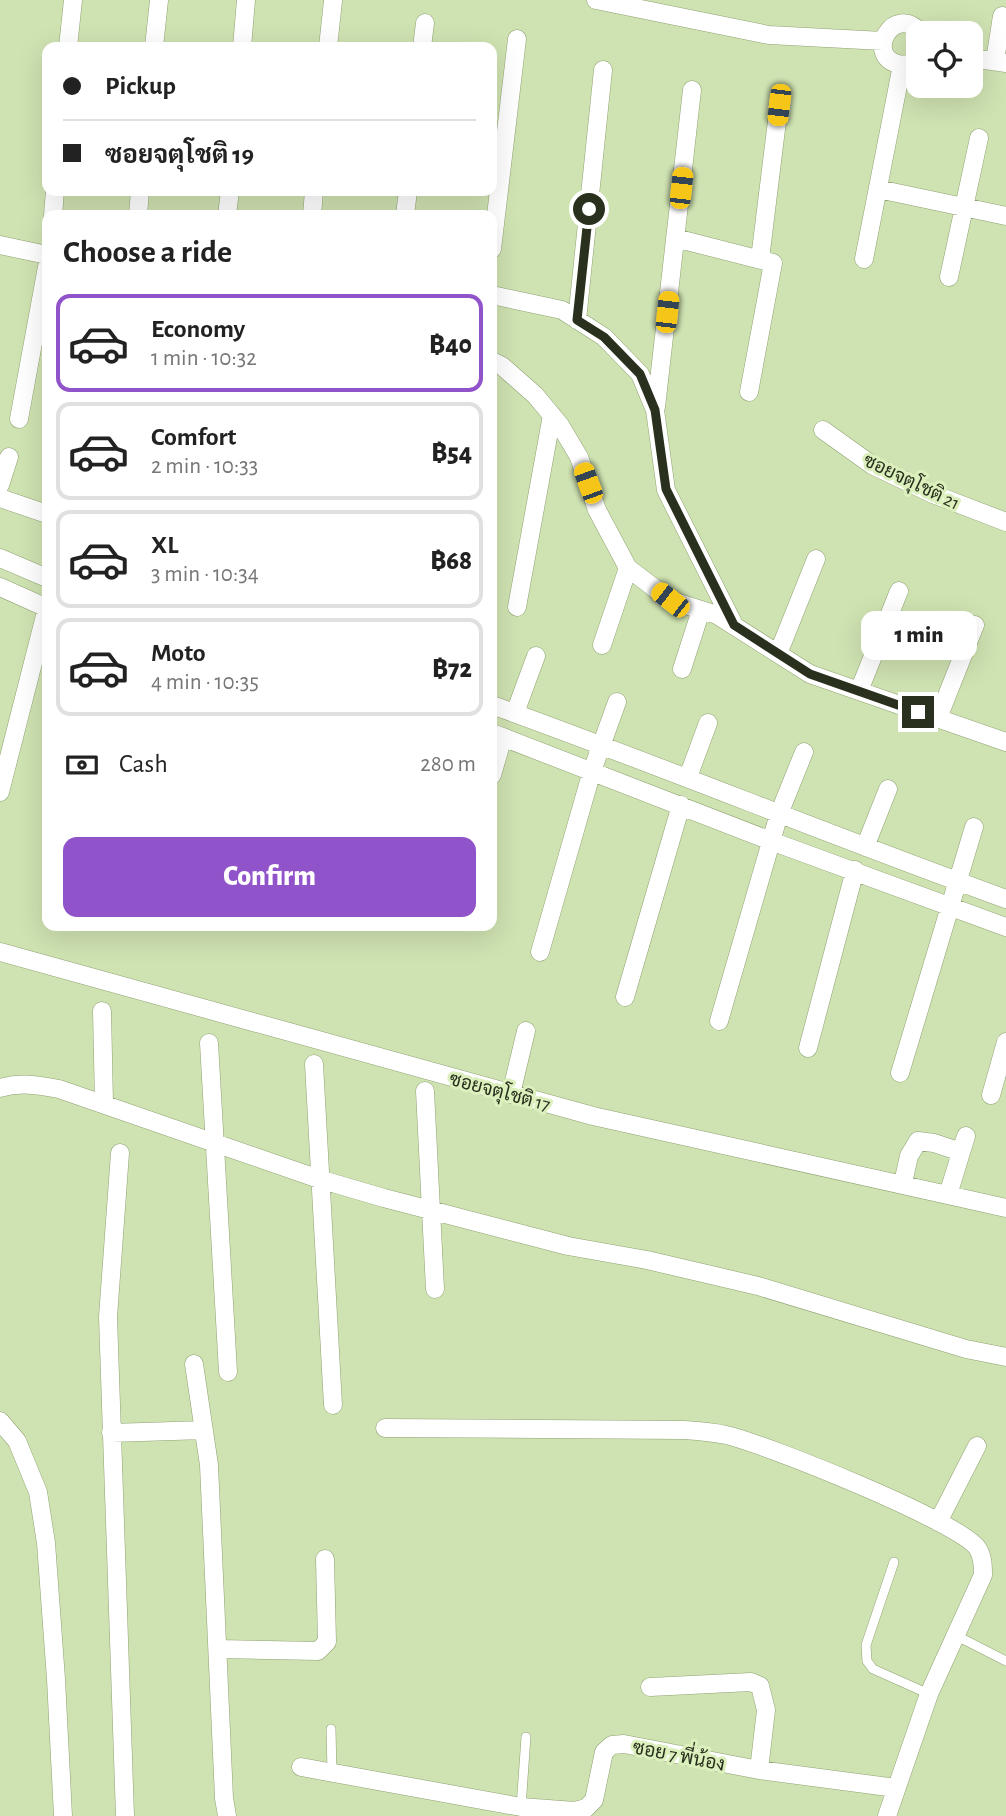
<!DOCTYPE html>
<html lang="en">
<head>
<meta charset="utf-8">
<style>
  body { margin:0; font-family:"Alegreya Sans",Sarabun,sans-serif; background:#f2f2f2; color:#222; height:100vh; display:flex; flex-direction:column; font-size:26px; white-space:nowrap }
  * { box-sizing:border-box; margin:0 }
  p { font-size:23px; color:#767676 }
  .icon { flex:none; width:38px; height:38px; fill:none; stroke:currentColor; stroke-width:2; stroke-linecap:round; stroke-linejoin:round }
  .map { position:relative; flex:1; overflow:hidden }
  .sheet { position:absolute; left:42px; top:210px; width:455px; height:721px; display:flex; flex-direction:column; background:#fff; border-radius:14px; box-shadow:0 7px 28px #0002 }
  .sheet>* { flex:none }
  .banner { position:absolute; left:42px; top:42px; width:455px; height:154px; border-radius:14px; box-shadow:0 7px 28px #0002; display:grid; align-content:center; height:154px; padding:0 21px; background:#fff }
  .fabs { position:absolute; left:906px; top:21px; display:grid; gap:14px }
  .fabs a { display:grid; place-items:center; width:77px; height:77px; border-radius:14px; background:#fff; box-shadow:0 7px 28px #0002; font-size:35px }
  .end { position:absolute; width:32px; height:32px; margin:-16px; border:9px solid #29301d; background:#fff; box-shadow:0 0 0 4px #fff }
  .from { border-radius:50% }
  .bubble { position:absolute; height:49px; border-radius:14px; background:#fff; box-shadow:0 7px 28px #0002; font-size:23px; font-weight:800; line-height:49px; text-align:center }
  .car { position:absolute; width:21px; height:42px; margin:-21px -10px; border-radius:9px; box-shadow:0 0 5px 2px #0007; background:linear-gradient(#f5c518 24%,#345 0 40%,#f5c518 0 76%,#345 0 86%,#f5c518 0) }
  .banner b { display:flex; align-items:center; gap:24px; height:66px; font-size:26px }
  .banner b+b { border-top:2px solid #e0e0e0 }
  .banner i { width:18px; height:18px; background:#222 }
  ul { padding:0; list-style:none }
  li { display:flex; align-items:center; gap:21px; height:98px; margin:0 14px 10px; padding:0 7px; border:4px solid #e0e0e0; border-radius:14px }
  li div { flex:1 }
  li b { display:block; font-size:26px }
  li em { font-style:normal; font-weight:800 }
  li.active { border-color:#9053c9 }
  li>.icon { width:63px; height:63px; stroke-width:1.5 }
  h2 { padding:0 21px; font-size:32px; line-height:84px }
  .pay { display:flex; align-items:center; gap:18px; height:77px; padding:0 21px; font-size:26px }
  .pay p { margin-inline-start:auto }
  .cta { display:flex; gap:14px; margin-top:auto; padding:14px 21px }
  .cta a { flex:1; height:80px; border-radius:14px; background:#9053c9; color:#fff; font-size:28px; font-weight:800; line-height:80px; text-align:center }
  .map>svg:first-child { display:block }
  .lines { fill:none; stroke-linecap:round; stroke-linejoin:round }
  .service-casing { stroke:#90a273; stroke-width:10 }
  .minor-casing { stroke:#90a273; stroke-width:19 }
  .service { stroke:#fff; stroke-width:9 }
  .minor { stroke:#fff; stroke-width:18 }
  .route { stroke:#29301d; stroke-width:9 }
  .labels { text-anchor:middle; stroke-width:6; stroke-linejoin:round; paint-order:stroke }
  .street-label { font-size:19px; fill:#29301d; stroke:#dcf0be }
</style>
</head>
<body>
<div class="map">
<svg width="1006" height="1816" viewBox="0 0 1006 1816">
  <rect width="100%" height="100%" fill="#cfe2b1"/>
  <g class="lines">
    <defs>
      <path id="service" d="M894,1562L866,1645L867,1661L873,1669L929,1694
        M957,1636L1006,1661
        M331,1729L332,1773
        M521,1807L526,1737"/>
      <path id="minor" d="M596,0L769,35L883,41
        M68,47L73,0
        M154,47L159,0
        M242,47L246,0
        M328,47L333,1
        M422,47L425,23
        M919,57C913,63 907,66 898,64C864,55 894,2 921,33
        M971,58L1006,63
        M995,61L1002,16
        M878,189L1006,216
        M53,215L55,191
        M138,215L140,191
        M227,215L230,191
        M312,215L314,191
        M405,215L408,191
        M675,238L773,263L749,392
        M0,245L47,255
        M492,249L517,39
        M760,259L779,105
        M864,259L902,65
        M949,277L979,138
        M492,295L562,310L604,337L640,374L655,410L666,490L734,625
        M577,320L603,70
        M492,361L502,366L535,395L560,425L579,457L597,510L628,568L670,600L717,615L810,674L1006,742
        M656,407L692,90
        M19,419L47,267
        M823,430L872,465L933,494L1006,522
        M0,485L9,457
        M0,498L47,514
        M0,558L47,578
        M0,587L47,608L0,792
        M517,607L552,415
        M602,645L628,568
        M778,654L816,559
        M682,669L701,610
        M859,691L899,591
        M492,705C664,767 834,837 1006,899
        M515,713L536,656
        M938,718L975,625
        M492,733L771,841L1006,927
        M492,775L503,737
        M688,777L708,723
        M865,847L888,789
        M0,952L593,1116L1006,1208
        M540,952L592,771L617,702
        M625,997L681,805
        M102,1011L104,1103
        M719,1021L779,814L804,752
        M209,1043L228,1372
        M808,1048L855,870
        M314,1064L333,1405
        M900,1073L974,827
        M0,1088C20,1082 38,1085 59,1089L319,1179L384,1198L568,1246L647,1260L758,1286L966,1349L1006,1357
        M425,1091L435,1289
        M511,1094L526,1031
        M991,1095L1006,1042
        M120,1153L108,1317L125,1816
        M903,1183L909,1156L918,1141L934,1143L961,1152
        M948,1195L966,1136
        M194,1364L209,1465L224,1798L227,1816
        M0,1421L17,1441L38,1492L46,1543L56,1679L63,1816
        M385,1428L683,1430C697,1431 712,1432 726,1435C763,1443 963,1523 978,1549C983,1557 983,1567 983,1575L929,1694L887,1816
        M111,1433L204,1430
        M938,1522L977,1446
        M218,1649L318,1651L327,1642L325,1559
        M650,1687L751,1682L760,1686L766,1710L759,1770
        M301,1767L521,1807L575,1811L586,1808L594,1800L604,1752L612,1745L624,1744L759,1770L896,1788"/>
    </defs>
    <!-- service casing -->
    <use href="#service" class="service-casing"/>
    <!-- minor casing -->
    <use href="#minor" class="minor-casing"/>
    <!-- service -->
    <use href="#service" class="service"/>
    <!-- minor -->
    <use href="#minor" class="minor"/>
  </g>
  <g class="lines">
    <!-- route -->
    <path class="route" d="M589,209L577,320L604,337L640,374L655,410L666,489L734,625L810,674L918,712"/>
  </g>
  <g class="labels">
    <!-- street labels -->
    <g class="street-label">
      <text transform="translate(912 481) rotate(26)" y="7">ซอยจตุโชติ 21</text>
      <text transform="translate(500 1091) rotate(15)" y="7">ซอยจตุโชติ 17</text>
      <text transform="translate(679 1755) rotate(11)" y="7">ซอย 7 พี่น้อง</text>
    </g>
  </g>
</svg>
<div class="fabs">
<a><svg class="icon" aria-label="locate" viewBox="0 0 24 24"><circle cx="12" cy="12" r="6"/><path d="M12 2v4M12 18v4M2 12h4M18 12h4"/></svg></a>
</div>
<i class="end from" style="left:589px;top:209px"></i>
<i class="end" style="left:918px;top:712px"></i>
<div class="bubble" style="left:861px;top:611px;width:116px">1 min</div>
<i class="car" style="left:779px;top:105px;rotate:187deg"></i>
<i class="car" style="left:681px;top:188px;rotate:6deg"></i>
<i class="car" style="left:667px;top:312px;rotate:6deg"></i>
<i class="car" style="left:588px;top:483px;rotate:340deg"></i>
<i class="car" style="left:670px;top:600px;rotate:308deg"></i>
<div class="banner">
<b><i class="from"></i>Pickup</b>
<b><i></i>ซอยจตุโชติ 19</b>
</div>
<section class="sheet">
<h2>Choose a ride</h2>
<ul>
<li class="active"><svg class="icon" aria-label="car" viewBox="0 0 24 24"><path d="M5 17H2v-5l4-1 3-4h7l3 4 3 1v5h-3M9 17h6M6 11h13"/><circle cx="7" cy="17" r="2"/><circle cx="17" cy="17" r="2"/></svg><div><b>Economy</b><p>1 min · 10:32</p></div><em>฿40</em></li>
<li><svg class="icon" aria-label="car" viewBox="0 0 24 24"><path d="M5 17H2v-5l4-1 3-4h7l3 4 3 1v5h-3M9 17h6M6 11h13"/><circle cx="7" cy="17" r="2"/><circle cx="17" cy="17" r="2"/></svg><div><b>Comfort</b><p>2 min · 10:33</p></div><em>฿54</em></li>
<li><svg class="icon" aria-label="car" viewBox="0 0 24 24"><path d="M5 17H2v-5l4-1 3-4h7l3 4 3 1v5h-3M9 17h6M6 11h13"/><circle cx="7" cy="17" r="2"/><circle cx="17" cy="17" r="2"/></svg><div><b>XL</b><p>3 min · 10:34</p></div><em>฿68</em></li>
<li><svg class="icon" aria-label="car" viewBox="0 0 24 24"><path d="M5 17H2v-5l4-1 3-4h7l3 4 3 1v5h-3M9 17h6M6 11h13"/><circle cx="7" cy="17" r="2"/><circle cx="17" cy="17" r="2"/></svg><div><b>Moto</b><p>4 min · 10:35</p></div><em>฿72</em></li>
</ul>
<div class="pay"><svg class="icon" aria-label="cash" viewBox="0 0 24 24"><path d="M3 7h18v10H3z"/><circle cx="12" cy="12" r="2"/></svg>Cash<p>280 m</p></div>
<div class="cta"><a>Confirm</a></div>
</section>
</div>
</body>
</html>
